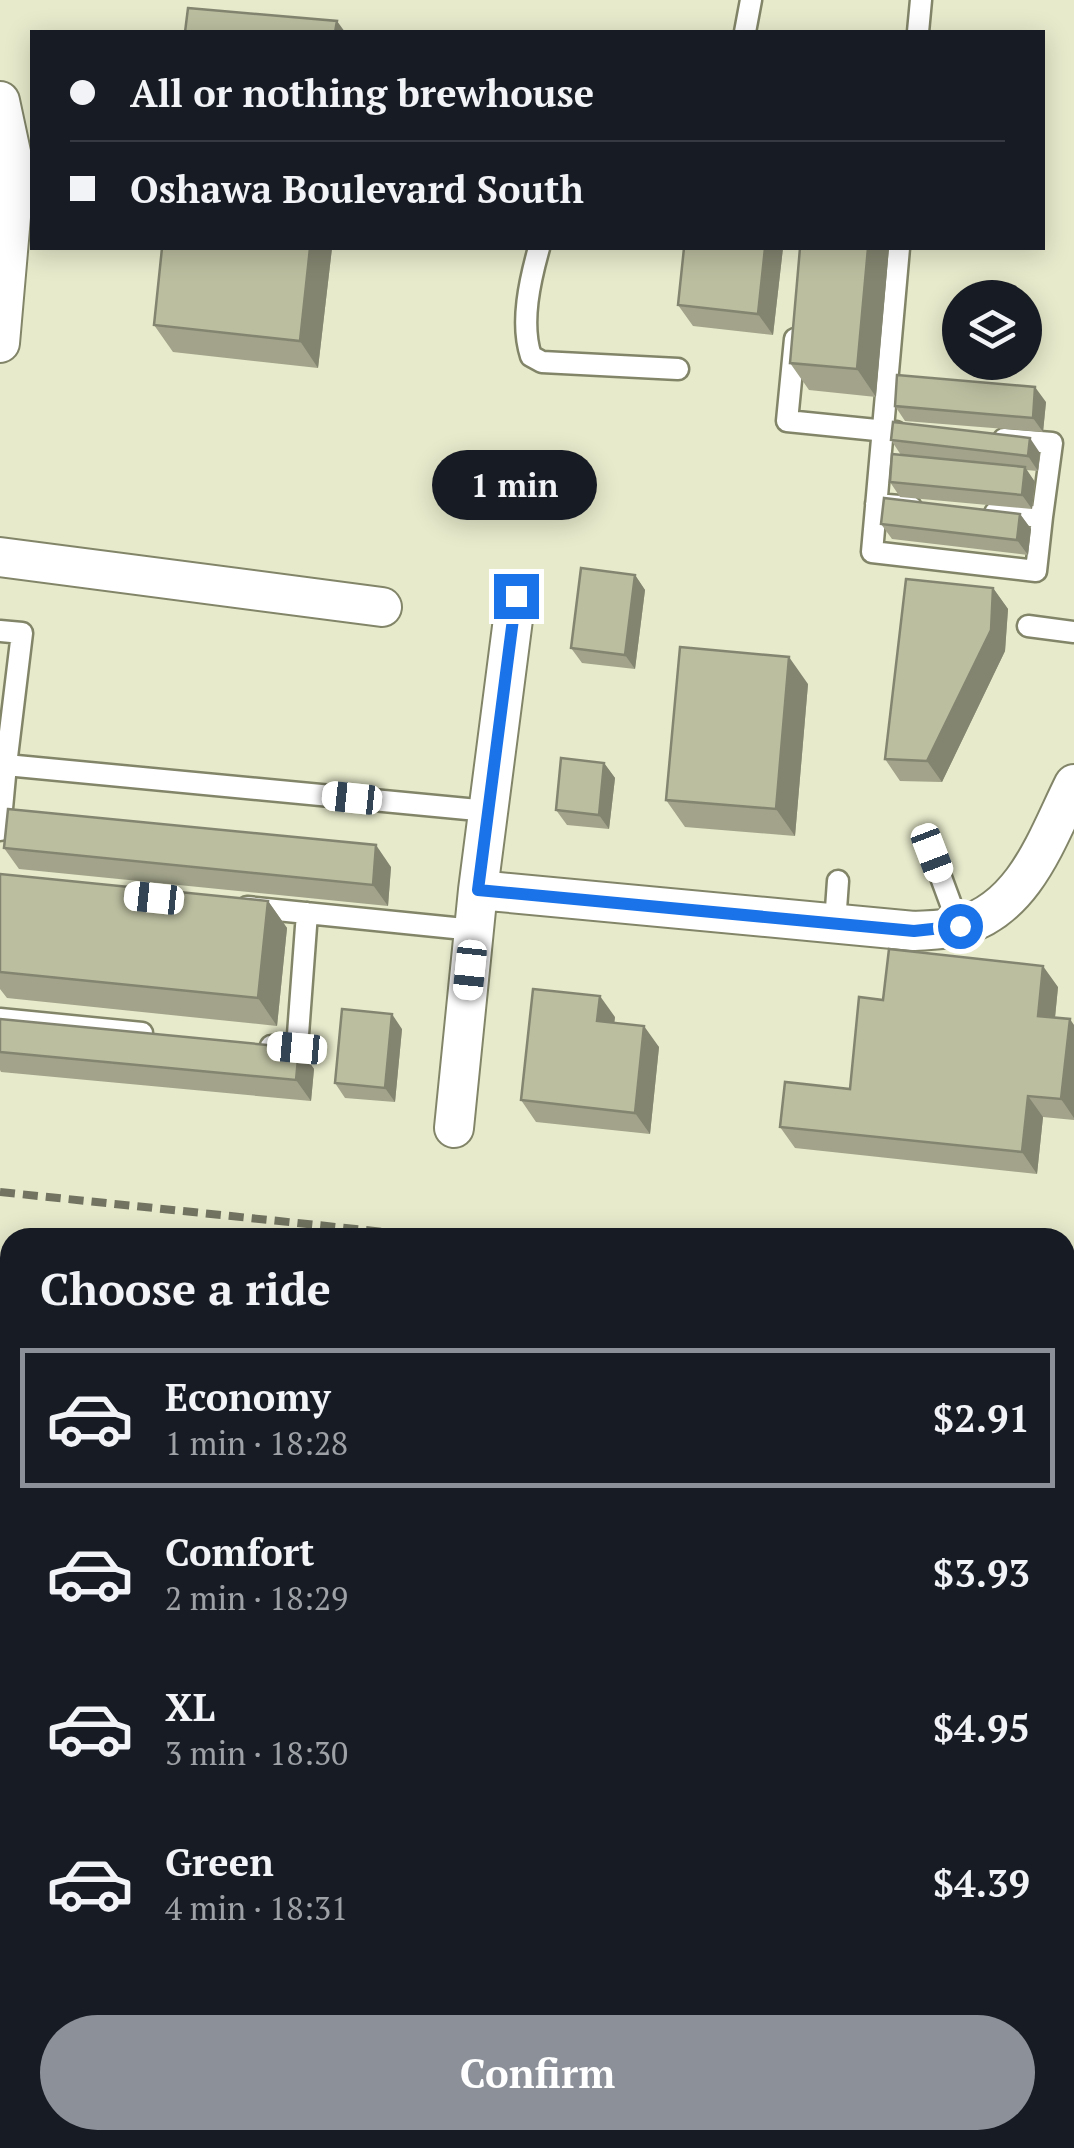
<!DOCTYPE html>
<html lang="en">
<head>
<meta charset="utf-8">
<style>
  body { margin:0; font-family:"PT Serif",serif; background:#20242c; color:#f1f3f6; height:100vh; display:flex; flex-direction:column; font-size:38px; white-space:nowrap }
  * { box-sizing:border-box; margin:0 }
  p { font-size:32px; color:#9ea1a6 }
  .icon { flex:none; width:55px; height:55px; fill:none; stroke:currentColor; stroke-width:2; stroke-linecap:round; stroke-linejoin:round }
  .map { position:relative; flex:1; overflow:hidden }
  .panel { position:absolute; left:0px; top:1228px; width:1075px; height:922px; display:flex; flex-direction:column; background:#171b24; border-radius:30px 30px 0 0; box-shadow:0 5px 25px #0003 }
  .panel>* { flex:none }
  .hud { position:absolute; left:30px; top:30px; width:1015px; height:220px; border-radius:0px; box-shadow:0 5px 25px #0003; display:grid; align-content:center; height:220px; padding:0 40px; background:#171b24 }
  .fabs { position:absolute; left:942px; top:280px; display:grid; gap:20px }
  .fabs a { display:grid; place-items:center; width:100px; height:100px; border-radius:50%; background:#171b24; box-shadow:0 5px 25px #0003; font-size:50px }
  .end { position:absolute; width:45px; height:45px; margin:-22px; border:12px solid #1a73e8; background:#fff; box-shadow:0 0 0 5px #fff }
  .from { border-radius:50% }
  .bubble { position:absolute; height:70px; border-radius:35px; background:#171b24; box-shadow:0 5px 25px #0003; font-size:32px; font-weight:700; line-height:70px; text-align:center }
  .car { position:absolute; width:30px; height:60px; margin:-30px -15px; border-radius:12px; box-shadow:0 0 8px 2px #0007; background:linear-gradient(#fff 24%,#345 0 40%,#fff 0 76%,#345 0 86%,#fff 0) }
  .hud b { display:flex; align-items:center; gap:35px; height:95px; font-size:38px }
  .hud b+b { border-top:2px solid #363941 }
  .hud i { width:25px; height:25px; background:#f1f3f6 }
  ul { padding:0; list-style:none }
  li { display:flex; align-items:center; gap:30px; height:140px; margin:0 20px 15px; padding:0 20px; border:5px solid transparent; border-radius:0px }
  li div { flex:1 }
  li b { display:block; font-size:38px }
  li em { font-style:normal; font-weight:700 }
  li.active { border-color:#8c9099 }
  li>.icon { width:90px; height:90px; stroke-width:1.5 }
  h2 { padding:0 40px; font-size:45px; line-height:120px }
  .button { display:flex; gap:20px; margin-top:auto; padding:20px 40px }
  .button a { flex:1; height:115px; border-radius:60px; background:#8c9099; color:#fff; font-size:40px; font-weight:700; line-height:115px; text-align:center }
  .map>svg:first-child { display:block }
  .green { fill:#d5d982 }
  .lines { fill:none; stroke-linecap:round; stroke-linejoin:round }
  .service-casing { stroke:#838569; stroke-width:25 }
  .minor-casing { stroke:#838569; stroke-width:42 }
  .service { stroke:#fff; stroke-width:20 }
  .minor { stroke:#fff; stroke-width:38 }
  .rail { stroke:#727461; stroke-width:8; stroke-dasharray:15 8; stroke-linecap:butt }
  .wall { fill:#a2a38a }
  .shaded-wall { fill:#848570 }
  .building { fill:#bcbea0; stroke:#848570; stroke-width:2.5 }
  .route { stroke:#1a73e8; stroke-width:12 }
</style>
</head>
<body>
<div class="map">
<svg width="1074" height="2148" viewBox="0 0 1074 2148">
  <rect width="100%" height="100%" fill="#e7eacb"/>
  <!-- green -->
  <path class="green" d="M1065,1416H1074V1736L1065,1735Z
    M1074,1768V1925H1065V1864Z"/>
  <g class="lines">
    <defs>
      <path id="service" d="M745,32L751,0
        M918,32L921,0
        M539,248C530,280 520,323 531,356L542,362L678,369
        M899,248L872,552L1036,571L1042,517L995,513
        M795,339L787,421L896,432
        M1004,439L1052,443L1042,517
        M876,504L911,507
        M1028,626L1074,632
        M0,631L22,633L6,765L488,811
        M0,764L6,765L0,830
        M932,853L959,926
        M247,907L474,930
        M835,923L838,881
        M0,1019L142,1033
        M271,1046L297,1048L307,913"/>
      <path id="minor" d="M0,101L15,171L0,343
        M0,557L382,607
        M478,890L914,931C929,930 946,930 961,926C1025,908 1047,838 1074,784
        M454,1128L478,890L516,596
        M0,1846L10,1847
        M1065,1962L1074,1963
        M361,2148L362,2140"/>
    </defs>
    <!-- service casing -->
    <use href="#service" class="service-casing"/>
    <!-- minor casing -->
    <use href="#minor" class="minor-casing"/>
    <!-- service -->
    <use href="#service" class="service"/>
    <!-- minor -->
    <use href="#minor" class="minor"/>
    <!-- rail -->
    <path class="rail" d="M0,1192L442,1238
      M1065,1302L1074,1303"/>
  </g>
  <!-- wall -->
  <path class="wall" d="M332,248L318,368L173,352L154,325Z
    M684,248H783L773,335L693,326L678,305Z
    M800,248L876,397L809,390L790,363Z
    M1046,402L1043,432L905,421L895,406Z
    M891,440L1040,453L1038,471L1026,470L1035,482L1032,509L900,497L890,482L901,455Z
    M1020,514L1031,529L1028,555L892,539L881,524Z
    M635,575L645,590L635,669L582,663L571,648Z
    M993,588L1008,609L1005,651L942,782L900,781L885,759Z
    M808,684L795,836L685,827L666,800Z
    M604,763L615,778L609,829L567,825L556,810Z
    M4,848L391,867L388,906L19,869Z
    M0,874L268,901L287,928L277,1026L7,998L0,989Z
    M1058,987L1055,1018L1074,1025V1120L1043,1117L1037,1174L795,1148L780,1127L850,1089L883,1000Z
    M615,1017L614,1023L659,1047L650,1134L536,1122L521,1100Z
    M0,1019L299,1048L314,1069L311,1101L1,1072L0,1070Z
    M402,1029L395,1102L345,1098L335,1083Z
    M0,1289L10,1290V1353H7L0,1344Z
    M0,1368L10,1369V1418L0,1416Z
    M0,1419L10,1421V1469L0,1468Z
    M0,1480H10V1533L0,1532Z
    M0,1539H10V1593H0Z
    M0,1599L10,1600V1736L0,1735Z
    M0,1749H10V1795L0,1794Z
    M0,1910H3L10,1920V2010L0,2008Z
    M226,2140H289L288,2148H269L228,2143Z
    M497,2140V2148H421L418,2143Z"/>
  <!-- shaded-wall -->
  <path class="shaded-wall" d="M337,21L345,32H335Z
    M310,248H332L318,368L300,341Z
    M765,248H783L773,335L758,314Z
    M868,248H889L876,397L857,369Z
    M1035,387L1046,402L1043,432L1033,418Z
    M1030,438L1040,453L1038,471L1028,456Z
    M1025,467L1035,482L1032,509L1022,495Z
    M1020,514L1031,529L1028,555L1017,540Z
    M635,575L645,590L635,669L625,655Z
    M993,588L1008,609L1005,651L942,782L927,761Z
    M789,657L808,684L795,836L776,809Z
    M604,763L615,778L609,829L599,815Z
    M376,845L391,867L388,906L373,885Z
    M268,901L287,928L277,1026L258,998Z
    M1043,966L1058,987L1053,1037L1038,1016Z
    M600,996L615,1017L612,1042L597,1021Z
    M392,1014L402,1029L395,1102L385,1088Z
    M1070,1019L1074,1025V1118L1061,1099Z
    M644,1026L659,1047L650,1134L635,1113Z
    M299,1048L314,1069L311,1101L296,1080Z
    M1028,1096L1043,1117L1037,1174L1022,1152Z
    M3,1910L10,1920V1958L1,1945Z
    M281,2140H289L288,2148H287Z
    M486,2140H497V2148H485Z
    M620,2140H623L629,2148H619Z"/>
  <!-- building -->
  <path class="building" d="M188,8L337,21L335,32H185Z
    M162,248H310L300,341L154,325Z
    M684,248H765L758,314L678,305Z
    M800,248H868L857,369L790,363Z
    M897,375L1035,387L1033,418L895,406Z
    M893,422L1030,438L1028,456L891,440Z
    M892,454L1025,467L1022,495L890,482Z
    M884,498L1020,514L1017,540L881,524Z
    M581,568L635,575L625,655L571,648Z
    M906,579L993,588L991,630L927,761L885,759Z
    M680,647L789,657L776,809L666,800Z
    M561,758L604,763L599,815L556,810Z
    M8,809L376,845L373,885L4,848Z
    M0,874L268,901L258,998L0,972Z
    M889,949L1043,966L1038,1016L1070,1019L1061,1099L1028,1096L1022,1152L780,1127L785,1082L850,1089L859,997L883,1000Z
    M533,989L600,996L597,1021L644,1026L635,1113L521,1100Z
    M342,1009L392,1014L385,1088L335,1083Z
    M0,1019L299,1048L296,1080L0,1052Z
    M0,1289L10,1290V1340L0,1339Z
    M0,1368L10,1369V1404L0,1403Z
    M0,1419L10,1421V1456L0,1455Z
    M0,1480H10V1519L0,1518Z
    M0,1539H10V1579L0,1578Z
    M0,1599L10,1600V1635L0,1634Z
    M0,1645L10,1646V1723L0,1721Z
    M0,1749H10V1780H0Z
    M0,1910H3L1,1945H0Z
    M0,1957L10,1958V1996L0,1995Z
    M418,2140H486L485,2148L418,2143Z
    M566,2140H620L619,2148H565Z"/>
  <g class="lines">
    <!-- route -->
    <path class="route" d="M516,596L478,890L914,931L960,926"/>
  </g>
</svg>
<div class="fabs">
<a><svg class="icon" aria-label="layers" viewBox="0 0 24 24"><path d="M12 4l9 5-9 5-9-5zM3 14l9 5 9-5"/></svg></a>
</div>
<i class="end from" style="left:960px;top:926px"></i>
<i class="end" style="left:516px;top:596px"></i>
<div class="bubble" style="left:432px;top:450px;width:165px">1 min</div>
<i class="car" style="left:352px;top:798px;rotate:276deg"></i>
<i class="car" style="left:932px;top:853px;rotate:159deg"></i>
<i class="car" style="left:154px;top:898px;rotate:276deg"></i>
<i class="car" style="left:470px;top:970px;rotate:186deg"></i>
<i class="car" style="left:297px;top:1048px;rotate:275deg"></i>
<div class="hud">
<b><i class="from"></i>All or nothing brewhouse</b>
<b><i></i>Oshawa Boulevard South</b>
</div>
<section class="panel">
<h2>Choose a ride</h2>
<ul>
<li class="active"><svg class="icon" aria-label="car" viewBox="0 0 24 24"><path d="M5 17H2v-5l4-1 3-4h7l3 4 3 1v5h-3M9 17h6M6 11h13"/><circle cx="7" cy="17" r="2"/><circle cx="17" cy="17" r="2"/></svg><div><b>Economy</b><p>1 min · 18:28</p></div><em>$2.91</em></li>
<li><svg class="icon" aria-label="car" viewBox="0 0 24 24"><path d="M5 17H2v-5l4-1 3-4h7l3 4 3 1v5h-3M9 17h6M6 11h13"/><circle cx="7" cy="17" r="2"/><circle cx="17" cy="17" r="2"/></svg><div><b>Comfort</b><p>2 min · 18:29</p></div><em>$3.93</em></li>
<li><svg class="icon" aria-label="car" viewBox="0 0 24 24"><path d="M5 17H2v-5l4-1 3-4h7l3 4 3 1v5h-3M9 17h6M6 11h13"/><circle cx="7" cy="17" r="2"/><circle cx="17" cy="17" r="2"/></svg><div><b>XL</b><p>3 min · 18:30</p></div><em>$4.95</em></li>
<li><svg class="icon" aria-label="car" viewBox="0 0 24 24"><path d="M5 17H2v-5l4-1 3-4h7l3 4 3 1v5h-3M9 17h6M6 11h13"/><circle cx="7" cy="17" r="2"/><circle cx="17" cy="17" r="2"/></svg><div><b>Green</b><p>4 min · 18:31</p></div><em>$4.39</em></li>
</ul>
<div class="button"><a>Confirm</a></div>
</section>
</div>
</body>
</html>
